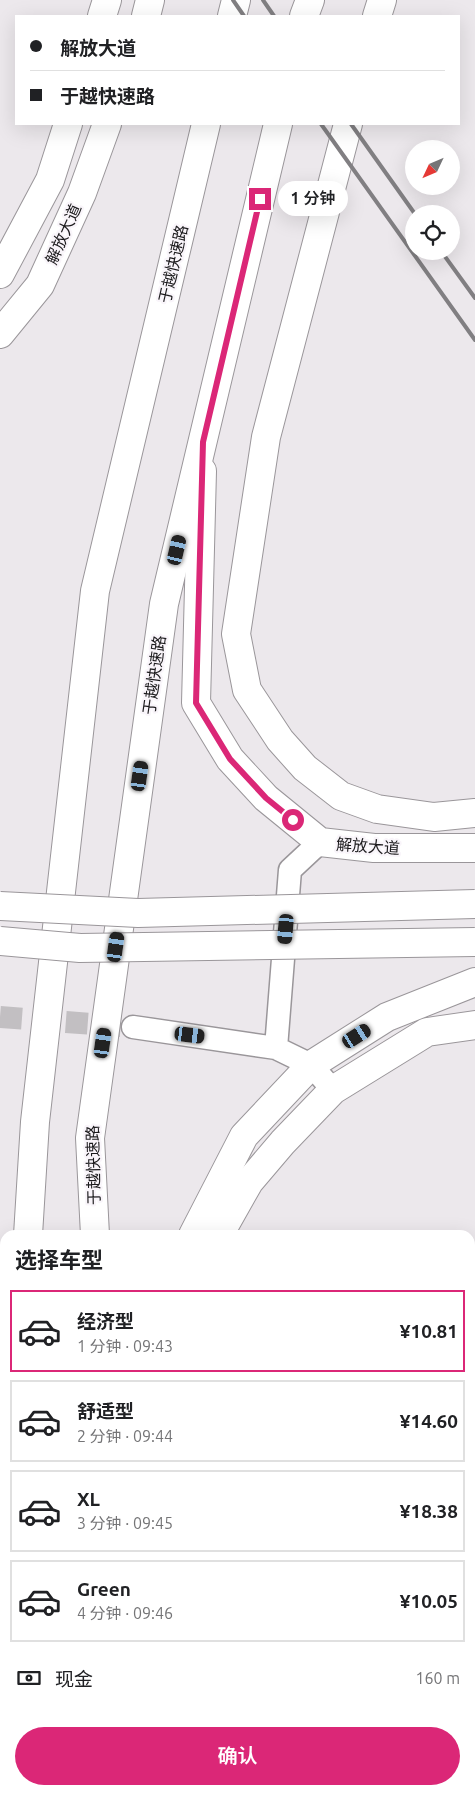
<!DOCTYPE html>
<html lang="zh">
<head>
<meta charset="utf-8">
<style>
  body { margin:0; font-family:Ubuntu,"Noto Sans SC",sans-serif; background:#f6f6f6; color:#202124; height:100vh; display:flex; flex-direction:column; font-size:19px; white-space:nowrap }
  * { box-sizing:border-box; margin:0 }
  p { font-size:16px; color:#757577 }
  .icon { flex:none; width:28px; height:28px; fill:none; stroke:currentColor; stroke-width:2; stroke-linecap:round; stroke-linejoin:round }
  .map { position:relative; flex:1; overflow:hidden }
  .details { position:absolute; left:0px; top:1230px; width:475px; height:565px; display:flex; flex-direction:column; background:#fff; border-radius:15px 15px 0 0; box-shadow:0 5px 20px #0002 }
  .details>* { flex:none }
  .hud { position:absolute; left:15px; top:15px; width:445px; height:110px; border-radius:0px; box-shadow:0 5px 20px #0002; display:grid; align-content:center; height:110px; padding:0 15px; background:#fff }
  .needle { width:32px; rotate:226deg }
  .fabs { position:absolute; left:405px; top:140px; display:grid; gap:10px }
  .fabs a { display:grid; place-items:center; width:55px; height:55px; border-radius:50%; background:#fff; box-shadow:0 5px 20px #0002; font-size:25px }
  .end { position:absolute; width:22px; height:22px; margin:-11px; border:6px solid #db2777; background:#fff; box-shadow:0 0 0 2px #fff }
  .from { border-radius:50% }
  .bubble { position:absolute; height:35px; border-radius:18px; background:#fff; box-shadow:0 5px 20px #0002; font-size:16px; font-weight:600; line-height:35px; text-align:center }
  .car { position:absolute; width:15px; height:30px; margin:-15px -8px; border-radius:6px; box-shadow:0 0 4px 1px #0007; background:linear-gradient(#222 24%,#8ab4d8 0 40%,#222 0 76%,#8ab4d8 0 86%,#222 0) }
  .hud b { display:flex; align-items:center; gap:18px; height:48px; font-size:19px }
  .hud b+b { border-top:1px solid #e0e0e0 }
  .hud i { width:12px; height:12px; background:#202124 }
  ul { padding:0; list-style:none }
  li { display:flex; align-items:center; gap:15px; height:82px; margin:0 10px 8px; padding:0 5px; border:2px solid #e0e0e0; border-radius:0px }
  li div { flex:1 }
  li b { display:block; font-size:19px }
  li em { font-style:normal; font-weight:600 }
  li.on { border-color:#db2777 }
  li>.icon { width:45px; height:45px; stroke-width:1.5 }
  h2 { padding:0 15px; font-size:22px; line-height:60px }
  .pay { display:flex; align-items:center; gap:12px; height:55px; padding:0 15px; font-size:19px }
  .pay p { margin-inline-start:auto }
  .cta { display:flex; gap:10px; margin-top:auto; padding:10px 15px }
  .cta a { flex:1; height:58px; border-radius:30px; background:#db2777; color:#fff; font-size:20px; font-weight:600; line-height:58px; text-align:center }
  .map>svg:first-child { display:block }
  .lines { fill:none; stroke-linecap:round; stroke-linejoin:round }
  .street-tunnel { stroke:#c2bfc2; stroke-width:22; stroke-dasharray:22 11; stroke-linecap:butt }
  .street-casing { stroke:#9a969a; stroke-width:25 }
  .secondary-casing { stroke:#9a969a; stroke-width:30 }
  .primary-casing { stroke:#9a969a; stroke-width:30 }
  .highway-casing { stroke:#9a969a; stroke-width:30 }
  .street { stroke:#fff; stroke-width:22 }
  .secondary { stroke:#fff; stroke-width:28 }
  .primary { stroke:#fff; stroke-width:28 }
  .highway { stroke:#fff; stroke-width:28 }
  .rail { stroke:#817f82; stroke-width:4 }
  .primary-bridge-casing { stroke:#9a969a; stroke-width:30; stroke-linecap:butt }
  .primary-bridge { stroke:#fff; stroke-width:28 }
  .route { stroke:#db2777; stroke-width:6 }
  .labels { text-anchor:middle; stroke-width:4.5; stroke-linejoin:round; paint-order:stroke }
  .street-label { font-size:16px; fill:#1b1a1c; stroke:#f9f5fa }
</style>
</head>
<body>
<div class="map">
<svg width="475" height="1795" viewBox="0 0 475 1795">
  <rect width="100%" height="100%" fill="#ece8ec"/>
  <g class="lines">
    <!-- street-tunnel -->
    <path class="street-tunnel" d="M0,1017L133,1027"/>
    <defs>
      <path id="street" d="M133,1027L276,1048L311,1065L333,1090
        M276,1048L290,870L320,842"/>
      <path id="secondary" d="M102,16L107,0
        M377,16L382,0
        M348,124L266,437L236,634L247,690L280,740L305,768L341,796L377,809L434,817L475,813
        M0,274L50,180L68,124
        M219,1235L249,1182L283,1142L333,1090L427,1032L475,1025
        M0,1785L2,1795
        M236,1790L237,1795"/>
      <path id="primary" d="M146,16L150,0
        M0,334L40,285L82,193L107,124
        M202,471L196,703L230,759L266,798L320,842L374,848H475
        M193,1235L244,1136L311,1065L387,1017L475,982
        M0,1473L5,1516
        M38,1790L39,1795
        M201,1790L202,1795"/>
      <path id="highway" d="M232,16L236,0
        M304,16L310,0
        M28,1235L35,1122L95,591L206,124
        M95,1235L90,1138L164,604L278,124
        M89,1790L90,1795
        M144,1790L145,1795"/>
    </defs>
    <!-- street casing -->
    <use href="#street" class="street-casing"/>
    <!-- secondary casing -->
    <use href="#secondary" class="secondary-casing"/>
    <!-- primary casing -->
    <use href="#primary" class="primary-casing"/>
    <!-- highway casing -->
    <use href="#highway" class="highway-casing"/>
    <!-- street -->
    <use href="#street" class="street"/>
    <!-- secondary -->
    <use href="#secondary" class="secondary"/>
    <!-- primary -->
    <use href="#primary" class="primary"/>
    <!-- highway -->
    <use href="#highway" class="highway"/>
    <!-- rail -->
    <path class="rail" d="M233,0L244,16
      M263,0L274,16
      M321,124L475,340
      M351,124L415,214
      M441,251L475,298"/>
    <defs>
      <path id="primary-bridge" d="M0,906L138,913L475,904
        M0,941L80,948L475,942"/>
    </defs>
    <!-- primary-bridge casing -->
    <use href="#primary-bridge" class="primary-bridge-casing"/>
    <!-- primary-bridge -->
    <use href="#primary-bridge" class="primary-bridge"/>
  </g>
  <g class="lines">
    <!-- route -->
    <path class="route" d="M260,199L203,442L196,703L230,759L266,798L293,820"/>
  </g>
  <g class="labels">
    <!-- street labels -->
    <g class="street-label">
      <text transform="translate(63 234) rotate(-66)" y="6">解放大道</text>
      <text transform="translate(173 264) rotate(-77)" y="6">于越快速路</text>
      <text transform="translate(154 675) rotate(-82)" y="6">于越快速路</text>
      <text transform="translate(368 846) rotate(4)" y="6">解放大道</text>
      <text transform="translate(93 1165) rotate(-91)" y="6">于越快速路</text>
    </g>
  </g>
</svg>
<div class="fabs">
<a><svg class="needle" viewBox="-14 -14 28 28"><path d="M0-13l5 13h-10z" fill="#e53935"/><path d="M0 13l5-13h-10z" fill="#757577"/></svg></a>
<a><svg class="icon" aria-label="locate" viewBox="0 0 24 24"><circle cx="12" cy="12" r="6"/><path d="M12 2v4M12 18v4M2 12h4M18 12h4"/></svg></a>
</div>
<i class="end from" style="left:293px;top:820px"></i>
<i class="end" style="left:260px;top:199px"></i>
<div class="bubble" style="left:278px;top:181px;width:70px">1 分钟</div>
<i class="car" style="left:177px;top:550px;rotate:13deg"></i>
<i class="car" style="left:140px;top:776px;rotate:8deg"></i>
<i class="car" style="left:286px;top:929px;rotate:185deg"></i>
<i class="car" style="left:116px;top:947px;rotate:8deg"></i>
<i class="car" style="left:190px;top:1035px;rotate:97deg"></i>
<i class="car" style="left:357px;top:1036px;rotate:58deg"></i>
<i class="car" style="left:103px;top:1043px;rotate:8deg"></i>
<div class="hud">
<b><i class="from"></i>解放大道</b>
<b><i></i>于越快速路</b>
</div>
<section class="details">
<h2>选择车型</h2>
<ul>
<li class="on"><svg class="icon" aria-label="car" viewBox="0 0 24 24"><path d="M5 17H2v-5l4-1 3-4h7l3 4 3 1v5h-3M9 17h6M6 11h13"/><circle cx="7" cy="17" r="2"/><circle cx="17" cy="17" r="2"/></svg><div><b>经济型</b><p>1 分钟 · 09:43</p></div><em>¥10.81</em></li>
<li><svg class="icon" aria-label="car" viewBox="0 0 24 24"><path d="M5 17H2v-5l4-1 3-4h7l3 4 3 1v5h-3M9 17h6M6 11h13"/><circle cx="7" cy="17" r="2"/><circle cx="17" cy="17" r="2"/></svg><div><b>舒适型</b><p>2 分钟 · 09:44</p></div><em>¥14.60</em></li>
<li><svg class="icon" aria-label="car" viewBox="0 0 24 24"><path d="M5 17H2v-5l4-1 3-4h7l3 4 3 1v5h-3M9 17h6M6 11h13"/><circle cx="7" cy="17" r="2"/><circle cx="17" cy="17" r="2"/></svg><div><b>XL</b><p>3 分钟 · 09:45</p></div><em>¥18.38</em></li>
<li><svg class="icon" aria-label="car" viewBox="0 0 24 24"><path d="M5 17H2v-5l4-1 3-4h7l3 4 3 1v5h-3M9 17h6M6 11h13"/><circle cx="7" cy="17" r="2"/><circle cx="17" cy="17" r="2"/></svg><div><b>Green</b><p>4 分钟 · 09:46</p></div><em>¥10.05</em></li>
</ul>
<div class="pay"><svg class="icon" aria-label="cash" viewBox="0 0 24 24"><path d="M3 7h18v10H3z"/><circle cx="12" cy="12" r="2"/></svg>现金<p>160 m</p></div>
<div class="cta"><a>确认</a></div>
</section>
</div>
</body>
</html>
